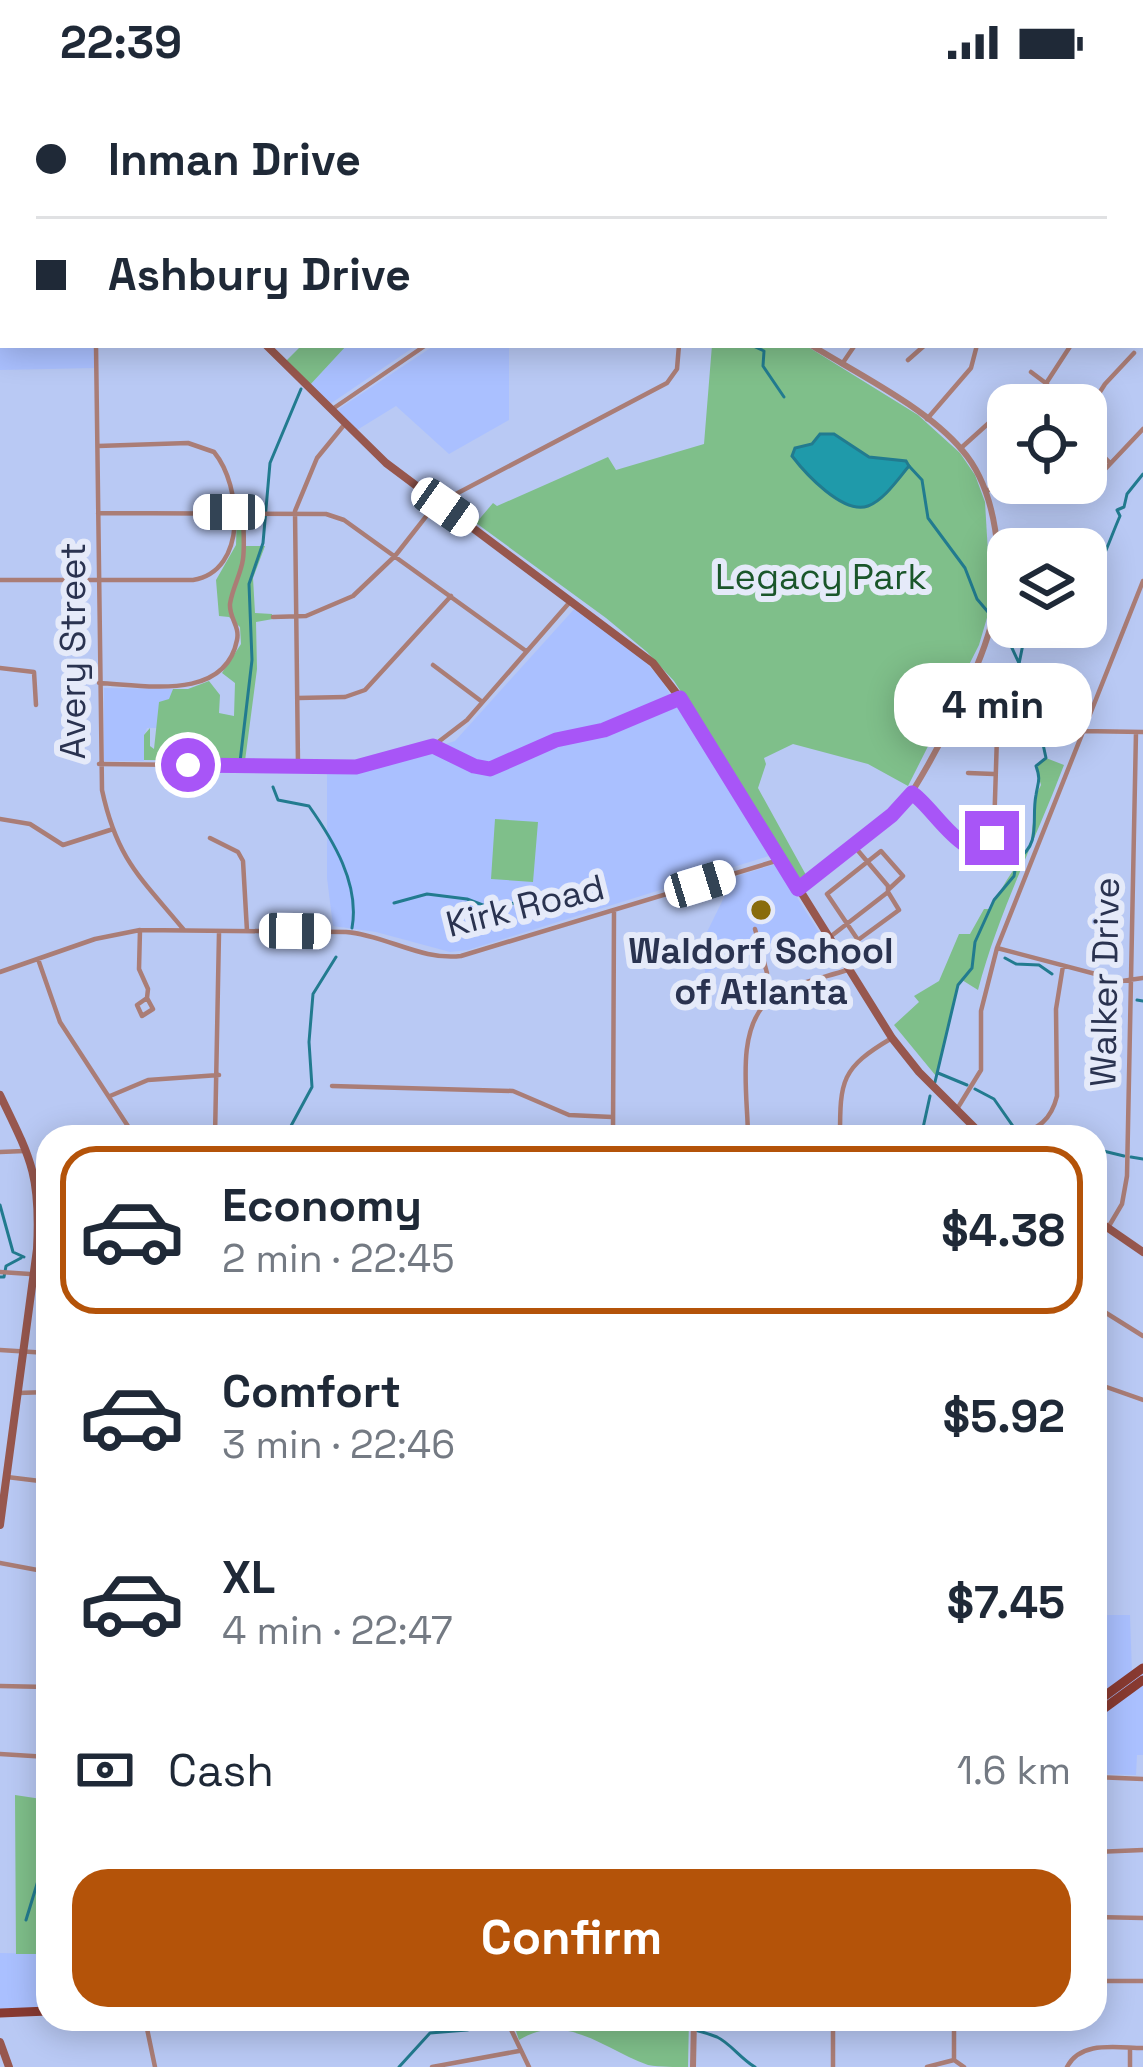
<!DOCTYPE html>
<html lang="en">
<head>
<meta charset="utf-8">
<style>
  body { margin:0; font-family:"Space Grotesk",sans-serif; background:#f6f6f7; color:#1f2937; height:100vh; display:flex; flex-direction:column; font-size:45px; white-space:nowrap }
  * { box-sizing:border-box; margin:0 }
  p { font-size:39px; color:#747a83 }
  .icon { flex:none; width:66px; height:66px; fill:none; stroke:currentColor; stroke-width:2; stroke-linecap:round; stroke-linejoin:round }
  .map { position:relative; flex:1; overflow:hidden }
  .drawer { position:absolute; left:36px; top:1041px; width:1071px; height:906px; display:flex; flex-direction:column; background:#fff; border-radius:36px; box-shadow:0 6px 30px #0003 }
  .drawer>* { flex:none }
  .banner { position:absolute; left:0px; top:0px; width:1143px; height:264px; box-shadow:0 6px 30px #0003; display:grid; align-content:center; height:264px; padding:0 36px; background:#fff }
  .fabs { position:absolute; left:987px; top:300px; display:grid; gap:24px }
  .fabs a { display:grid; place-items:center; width:120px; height:120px; border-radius:24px; background:#fff; box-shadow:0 6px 30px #0003; font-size:60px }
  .end { position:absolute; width:54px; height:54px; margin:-27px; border:15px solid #a855f7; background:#fff; box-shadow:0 0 0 6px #fff }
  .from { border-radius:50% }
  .bubble { position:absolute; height:84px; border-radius:36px; background:#fff; box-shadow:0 6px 30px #0003; font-size:39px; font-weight:700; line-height:84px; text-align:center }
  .car { position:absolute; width:36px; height:72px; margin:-36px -18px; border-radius:15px; box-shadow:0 0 9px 3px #0007; background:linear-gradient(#fff 24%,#345 0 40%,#fff 0 76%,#345 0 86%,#fff 0) }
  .banner b { display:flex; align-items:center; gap:42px; height:114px; font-size:45px }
  .banner b+b { border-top:3px solid #e0e1e3 }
  .banner i { width:30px; height:30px; background:#1f2937 }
  ul { padding:21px 0 0; list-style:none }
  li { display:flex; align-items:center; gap:36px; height:168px; margin:0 24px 18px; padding:0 12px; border:6px solid transparent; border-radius:36px }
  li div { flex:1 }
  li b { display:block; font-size:45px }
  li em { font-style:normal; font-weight:700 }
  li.active { border-color:#b45309 }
  li>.icon { width:108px; height:108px; stroke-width:1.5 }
  .pay { display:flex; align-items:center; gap:30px; height:132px; padding:0 36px; font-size:45px }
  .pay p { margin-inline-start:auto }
  .button { display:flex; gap:24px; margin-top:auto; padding:24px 36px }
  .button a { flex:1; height:138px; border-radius:36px; background:#b45309; color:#fff; font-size:48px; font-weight:700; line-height:138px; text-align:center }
  .status { display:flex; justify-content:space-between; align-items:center; height:84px; padding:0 60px; background:#fff; direction:ltr }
  .status svg { height:33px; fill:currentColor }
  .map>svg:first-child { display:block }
  .built { fill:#aac0ff }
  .green { fill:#7fbf8a }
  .water { fill:#1f9aaa; stroke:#227b8f; stroke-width:3 }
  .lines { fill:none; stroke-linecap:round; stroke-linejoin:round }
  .stream { stroke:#227b8f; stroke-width:3 }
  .minor { stroke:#aa7d76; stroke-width:4.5 }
  .tertiary { stroke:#aa7d76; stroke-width:6 }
  .secondary { stroke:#97574e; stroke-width:8 }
  .primary { stroke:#883a31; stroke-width:9 }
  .rail { stroke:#6d799c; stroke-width:3; stroke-dasharray:18 9; stroke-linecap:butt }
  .route { stroke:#a855f7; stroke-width:15 }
  .poi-dot { fill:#896c0b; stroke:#e5eaf9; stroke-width:4.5 }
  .labels { text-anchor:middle; stroke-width:12; stroke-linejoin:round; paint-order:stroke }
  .park-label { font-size:36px; fill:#1a562a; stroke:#e5eaf9 }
  .street-label { font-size:36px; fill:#2a3350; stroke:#e5eaf9 }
  .poi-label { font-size:36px; font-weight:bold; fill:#2a3350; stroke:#e5eaf9 }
</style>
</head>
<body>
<div class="status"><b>22:39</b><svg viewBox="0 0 49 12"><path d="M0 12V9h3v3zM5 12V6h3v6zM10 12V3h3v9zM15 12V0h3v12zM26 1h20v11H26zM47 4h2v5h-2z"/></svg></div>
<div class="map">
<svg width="1143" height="1983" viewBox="0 0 1143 1983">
  <rect width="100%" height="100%" fill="#b9c9f4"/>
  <!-- built -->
  <path class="built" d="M0,0L16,3H3V261H95V284L0,286Z
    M453,0H711V3H445Z
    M347,261H417L330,320L309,302Z
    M435,261H509V336L449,370L396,322L357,346L334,328Z
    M576,523L641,573L660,594L769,772L468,866L450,868L376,848L333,842L327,794V687L358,688L455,657Z
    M104,604L173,605L159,644H147L144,652V677H104Z
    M776,780L822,853L750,870L705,889L707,848L734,793Z
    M1095,1531H1130L1132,1590L1143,1584V1671H1137L1136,1691L1095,1690Z
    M0,1869L48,1870V1928L0,1932Z"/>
  <!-- green -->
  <path class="green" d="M302,261H347L309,302L286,277Z
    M712,261H805L918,331L960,369L975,391L985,418L991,520L979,561L908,702L868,680L793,660L764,674L766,680L758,704L806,791L800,796L792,790L745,707L674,597L647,568L606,534L476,439L493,419L497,422L608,373L616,386L704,360Z
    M237,430H245L246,462H265L253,494L255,529L272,530L273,535L256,538L257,585L245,677L144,676V651L150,644V662L154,665L159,618L169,615L173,605H188L209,597L220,611L219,629L234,632L235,599L222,589L241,560L240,543L229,533L219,532L216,496L236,461Z
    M1046,674L1064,681C1036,755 998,829 978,906L962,896L958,901L936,992L894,941L919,918L914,912L939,897L959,850H970L984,825H990C998,810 1020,773 1030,765L1036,711L1041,701L1036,684Z
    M495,735L538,738L533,798L491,795Z
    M15,1711L48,1716V1870H16Z
    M512,1935H689L688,1983C675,1983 660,1983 648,1981C605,1966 566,1927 519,1956Z"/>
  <!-- water -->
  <path class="water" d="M820,350H834L869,373L906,377L909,382C898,395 884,416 868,422C843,431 805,389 792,372L795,364L812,360Z"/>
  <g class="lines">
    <!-- stream -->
    <path class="stream" d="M751,261L764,267L763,282L784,313
      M909,382L922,396L928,434L965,484L977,515L988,528
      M1086,502C1103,480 1109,457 1120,432L1117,426L1124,423L1127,410L1143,390
      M1019,580L1023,560L1034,543
      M270,680L240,678L252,576L249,500L263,459L270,379L301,305
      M273,703L278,716L309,722C333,756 360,800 352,844
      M394,819L427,810L467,815L488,823L542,815
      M1005,874L1016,880L1039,881L1052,890
      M1137,916L1143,917
      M938,989L967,1001
      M935,998L958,901L972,884L975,858L994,816L1014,792L1017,775C1042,760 1031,735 1036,711C1038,698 1041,696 1036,682L1046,674L1031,605L998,534
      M975,1005L994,1015L1017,1048
      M285,1053L312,1003L309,958L313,910L336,873
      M921,1053L930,1012
      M1095,1065L1124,1072
      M1131,1073L1143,1075
      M0,1121L13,1168L24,1173
      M43,1183L48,1185
      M0,1193H4L6,1182L21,1174
      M26,1836L48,1764
      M631,1935C660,1940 689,1942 717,1953C730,1959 741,1975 755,1983
      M399,1983L430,1949L467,1946L509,1935"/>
    <!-- minor -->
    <path class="minor" d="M542,0V3
      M676,0L678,3
      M883,0L884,3
      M948,0V3
      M1018,0L1019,3
      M10,3V0
      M95,3V0
      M133,3V0
      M666,3L670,0
      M785,3V0
      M832,3V0
      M0,61H3
      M0,158L3,157
      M1140,207H1143
      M1140,237L1143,238
      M96,261L102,706C117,776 141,794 184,846
      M908,276L925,261
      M842,280L855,261
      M1031,288L1047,300
      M1032,321L1071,261
      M334,324L426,261
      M1086,330L1105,300L1134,269
      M927,335L971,284L977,261
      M1086,354L1110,379
      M961,364L991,337L1008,332
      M987,406L1092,399L1143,345
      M98,429L326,430L344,436L526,567
      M1031,450L1054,456L1064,465
      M1086,465L1089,452
      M0,496H193C248,487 242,402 214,368L188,359L98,362
      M273,533L306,532L353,512L395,472L435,421L667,299L677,285L679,261
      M433,581L481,617
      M0,584L34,588L36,621
      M99,599C144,601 225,618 237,556C240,542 229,534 230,520C232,505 241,490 243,475C245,460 243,443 243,428
      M298,614L345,613L365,606L451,512
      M1082,647L1143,648
      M433,662L467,636L569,519
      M99,680L357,683L433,662L474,682L490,685L556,656L604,646L678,615
      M298,681L295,427L317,374L344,341
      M968,689L994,690
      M912,708C937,725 950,754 975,768L989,761L994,746L998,621L989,601L971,590
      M0,735L30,740L63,761L110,746
      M210,754L238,768L243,777L247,847
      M888,808L899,826L858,856L827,810L881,767L903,792L889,805
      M755,845L767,889
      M140,846L139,885L148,905L147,914L137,921L142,932L153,925L147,914
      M830,853L888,808V802L854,762
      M997,864L1122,897L1143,894
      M38,875L60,938L135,1053
      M0,888L95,855L140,846L346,848C385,851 422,877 461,872L779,776
      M332,1002L513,1007L569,1031L612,1033
      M110,1012L148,996L219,991
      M957,1025L981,986V927L997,864L1143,497
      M613,1052L693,1053
      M215,1053L219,849
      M613,1053L614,827
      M748,1053C748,1013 735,947 768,917C786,900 824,894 847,886
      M840,1053C840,996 841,984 892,954
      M1016,1053C1038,1044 1051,1037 1057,1012L1056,925L1063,882
      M0,1068L24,1067
      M1109,1142L1122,1120L1127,1092L1136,648
      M0,1188L30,1190
      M1095,1222L1143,1252
      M0,1266L48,1269
      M1095,1299L1143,1316
      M18,1309L48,1308
      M7,1393L48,1398
      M1095,1430L1101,1301
      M0,1479L48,1488
      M0,1602L48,1603
      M0,1670L48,1673
      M1095,1693L1143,1695
      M1095,1768L1143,1766
      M1095,1833L1143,1834
      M1095,1897H1143
      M145,1935L155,1983
      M506,1935L529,1983
      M833,1935V1983
      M954,1976V1935
      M954,1976L964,1983
      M432,1983L519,1967
      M927,1983L954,1976
      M1067,1983C1081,1956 1117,1964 1143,1964
      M1130,1983V1964"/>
    <!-- tertiary -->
    <path class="tertiary" d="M738,3V0
      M747,3V0
      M798,805L892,731L912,708C939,664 982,583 993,533C1005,482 997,406 962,366C927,324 858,290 811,261
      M693,1983L694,1935"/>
    <!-- secondary -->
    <path class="secondary" d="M16,0L18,3
      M266,261L386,379L653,579L680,614L892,954L919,988L984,1053
      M0,1011C31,1075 41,1092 37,1165L0,1441
      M1095,1135L1143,1168
      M0,1958L9,1983"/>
    <!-- primary -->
    <path class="primary" d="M452,3L460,0
      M0,192L3,191
      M1095,1619L1143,1584
      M1095,1631L1143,1596
      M0,1929L48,1927"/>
    <!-- rail -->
    <path class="rail" d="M423,3L430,0
      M0,178L3,177"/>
  </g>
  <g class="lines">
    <!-- route -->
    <path class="route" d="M188,681L356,683L433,662L474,682L490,685L556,656L604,646L680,614L798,805L892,731L912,709C934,723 969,789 992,754"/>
  </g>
  <!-- markers -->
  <circle class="poi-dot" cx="761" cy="826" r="12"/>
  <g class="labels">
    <!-- park labels -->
    <g class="park-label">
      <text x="821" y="505">Legacy Park</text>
    </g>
    <!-- street labels -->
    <g class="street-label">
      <text transform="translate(72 567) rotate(-90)" y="13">Avery Street</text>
      <text transform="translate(525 821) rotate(-14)" y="13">Kirk Road</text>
      <text transform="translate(1104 898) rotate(-89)" y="13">Walker Drive</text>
    </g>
    <!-- poi labels -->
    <g class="poi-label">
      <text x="761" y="879">Waldorf School<tspan x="761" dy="41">of Atlanta</tspan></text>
    </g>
  </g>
</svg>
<div class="fabs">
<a><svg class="icon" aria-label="locate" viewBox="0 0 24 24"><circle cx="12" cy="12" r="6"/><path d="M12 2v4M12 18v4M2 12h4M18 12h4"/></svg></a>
<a><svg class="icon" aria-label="layers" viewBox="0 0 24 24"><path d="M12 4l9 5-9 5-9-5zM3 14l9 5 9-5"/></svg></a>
</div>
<i class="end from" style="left:188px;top:681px"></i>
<i class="end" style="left:992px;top:754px"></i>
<div class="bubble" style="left:894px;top:579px;width:198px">4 min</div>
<i class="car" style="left:445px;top:423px;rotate:125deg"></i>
<i class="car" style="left:229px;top:428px;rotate:270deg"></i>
<i class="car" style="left:700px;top:800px;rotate:73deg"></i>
<i class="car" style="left:295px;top:847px;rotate:91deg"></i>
<div class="banner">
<b><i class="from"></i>Inman Drive</b>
<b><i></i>Ashbury Drive</b>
</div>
<section class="drawer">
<ul>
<li class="active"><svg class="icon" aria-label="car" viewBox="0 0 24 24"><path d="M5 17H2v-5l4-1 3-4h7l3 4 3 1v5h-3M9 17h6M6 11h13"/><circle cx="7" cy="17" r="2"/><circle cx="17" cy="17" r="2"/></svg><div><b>Economy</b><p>2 min · 22:45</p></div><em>$4.38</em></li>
<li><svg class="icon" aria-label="car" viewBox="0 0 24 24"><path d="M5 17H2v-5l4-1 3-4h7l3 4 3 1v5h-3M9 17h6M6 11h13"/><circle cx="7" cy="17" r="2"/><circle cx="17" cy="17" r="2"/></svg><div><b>Comfort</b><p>3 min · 22:46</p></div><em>$5.92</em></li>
<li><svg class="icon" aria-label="car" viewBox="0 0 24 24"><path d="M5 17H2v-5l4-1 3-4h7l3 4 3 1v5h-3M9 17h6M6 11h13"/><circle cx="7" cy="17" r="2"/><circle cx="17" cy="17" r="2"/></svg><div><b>XL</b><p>4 min · 22:47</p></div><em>$7.45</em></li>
</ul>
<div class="pay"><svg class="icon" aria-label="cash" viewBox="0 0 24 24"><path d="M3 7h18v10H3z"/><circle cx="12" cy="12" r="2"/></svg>Cash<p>1.6 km</p></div>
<div class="button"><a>Confirm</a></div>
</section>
</div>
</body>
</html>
